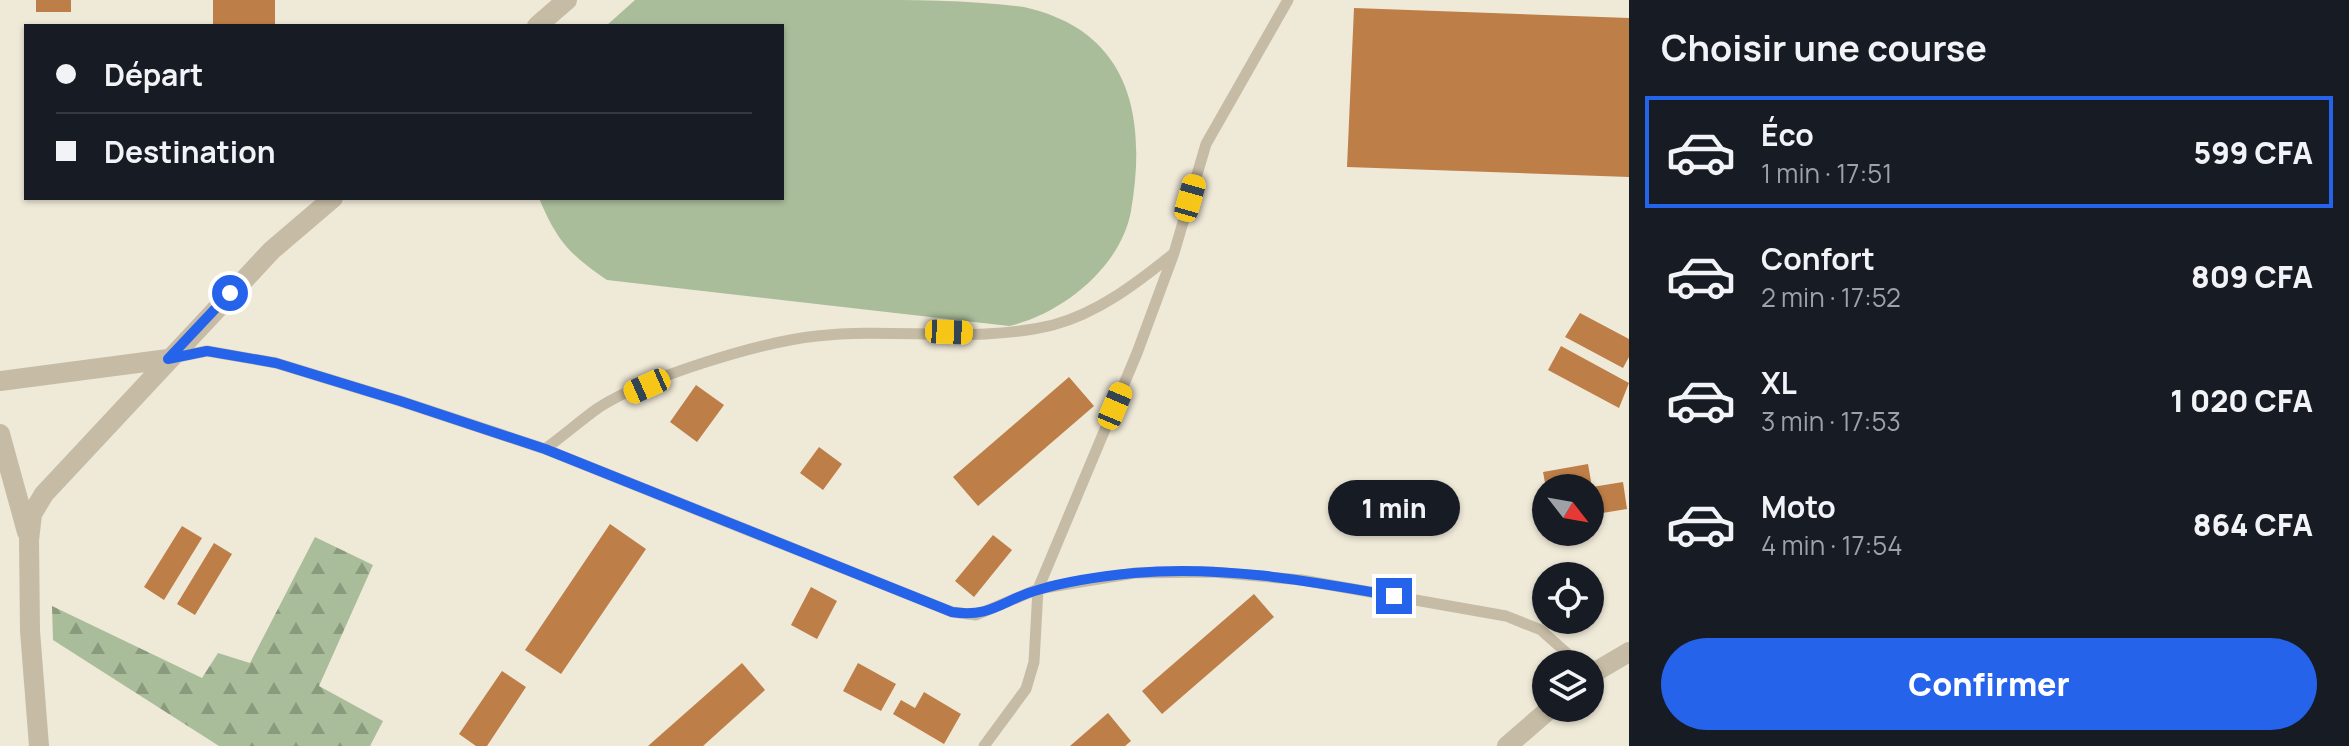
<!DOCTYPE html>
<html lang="fr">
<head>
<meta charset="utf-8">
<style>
  body { margin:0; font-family:Manrope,sans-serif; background:#242831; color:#f1f3f6; height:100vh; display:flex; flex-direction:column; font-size:30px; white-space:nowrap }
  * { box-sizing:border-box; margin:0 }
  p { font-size:26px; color:#9ea1a6 }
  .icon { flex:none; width:44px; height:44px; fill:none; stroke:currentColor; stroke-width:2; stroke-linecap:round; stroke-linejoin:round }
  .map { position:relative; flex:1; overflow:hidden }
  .side { display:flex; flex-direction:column; background:#171b24; width:720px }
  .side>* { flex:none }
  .hud { position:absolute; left:24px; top:24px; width:760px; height:176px; border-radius:0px; box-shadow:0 2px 6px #0004; display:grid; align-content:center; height:176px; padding:0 32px; background:#171b24 }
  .needle { width:52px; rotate:121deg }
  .buttons { position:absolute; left:1532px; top:474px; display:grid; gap:16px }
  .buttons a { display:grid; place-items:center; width:72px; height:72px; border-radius:50%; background:#171b24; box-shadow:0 2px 6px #0004; font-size:40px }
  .end { position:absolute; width:36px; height:36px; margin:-18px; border:10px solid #2563eb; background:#fff; box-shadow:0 0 0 4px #fff }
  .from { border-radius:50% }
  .bubble { position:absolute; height:56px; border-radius:28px; background:#171b24; box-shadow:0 2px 6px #0004; font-size:26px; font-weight:800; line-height:56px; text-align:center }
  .car { position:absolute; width:24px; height:48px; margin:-24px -12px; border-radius:10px; box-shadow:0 0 6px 2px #0007; background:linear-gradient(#f5c518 24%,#345 0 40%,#f5c518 0 76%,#345 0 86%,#f5c518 0) }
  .hud b { display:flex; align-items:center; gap:28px; height:76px; font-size:30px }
  .hud b+b { border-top:2px solid #363941 }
  .hud i { width:20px; height:20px; background:#f1f3f6 }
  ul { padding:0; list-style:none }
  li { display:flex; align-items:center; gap:24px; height:112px; margin:0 16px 12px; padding:0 16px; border:4px solid transparent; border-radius:0px }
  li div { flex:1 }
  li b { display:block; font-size:30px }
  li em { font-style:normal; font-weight:800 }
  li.current { border-color:#2563eb }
  li>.icon { width:72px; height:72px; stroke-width:1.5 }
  h2 { padding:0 32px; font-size:36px; line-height:96px }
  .action { display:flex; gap:16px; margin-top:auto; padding:16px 32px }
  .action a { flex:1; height:92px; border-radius:48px; background:#2563eb; color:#fff; font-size:32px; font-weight:800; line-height:92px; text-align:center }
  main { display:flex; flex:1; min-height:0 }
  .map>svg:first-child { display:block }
  .forest { fill:url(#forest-firs) }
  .garden { fill:#a9bd9a }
  .building { fill:#be7e47 }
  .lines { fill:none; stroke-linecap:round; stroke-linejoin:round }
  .lane { stroke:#c6bba5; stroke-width:11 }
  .street { stroke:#c6bba5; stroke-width:20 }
  .route { stroke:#2563eb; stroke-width:10 }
</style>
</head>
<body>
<main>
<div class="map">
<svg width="1629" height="746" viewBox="0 0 1629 746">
  <defs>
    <pattern id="forest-firs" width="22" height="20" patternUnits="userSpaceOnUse" patternTransform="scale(2)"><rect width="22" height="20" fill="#a9bd9a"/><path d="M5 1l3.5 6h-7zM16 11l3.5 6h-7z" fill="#8a9a7d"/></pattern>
  </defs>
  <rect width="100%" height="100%" fill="#efe9d8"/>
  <!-- forest -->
  <path class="forest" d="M315,537L373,565L319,686L383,721L370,746H219L53,640L52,606L202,678L218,653L250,663Z"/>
  <!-- garden -->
  <path class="garden" d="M635,0C710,0 785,0 860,0C914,0 971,0 1024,7C1131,31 1147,117 1131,211C1121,267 1062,314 1009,326L607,280C569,254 557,241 539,198H782V26H606Z"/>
  <!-- building -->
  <path class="building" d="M36,0H71V12H36Z
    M213,0H275V26H213Z
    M1354,8L1629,18V177L1347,167Z
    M1580,313L1629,339V357L1623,368L1565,337Z
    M1561,346L1629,383L1619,408L1548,370Z
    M1069,377L1094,406L978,506L953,477Z
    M696,385L724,405L697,442L670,422Z
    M819,447L842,464L823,490L800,473Z
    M1588,464L1592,487L1623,482L1627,509L1590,515V488H1546L1543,472Z
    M610,524L646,549L561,674L525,650Z
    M182,526L202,538L164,600L144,587Z
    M993,535L1012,550L974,597L955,581Z
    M214,543L232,554L195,615L177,604Z
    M811,587L837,601L817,639L791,625Z
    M1254,594L1274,617L1162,714L1142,691Z
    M742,663L765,690L703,746H648Z
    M858,663L896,684L881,711L843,691Z
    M502,671L526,687L487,746H476L459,734Z
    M924,692L961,714L944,744L893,714L901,700L915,708Z
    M1108,713L1131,741L1125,746H1070Z"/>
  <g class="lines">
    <!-- lane -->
    <path class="lane" d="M177,357L207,351L276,363L400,401L545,449L952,612L976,615L1038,589L1135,573L1212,572L1302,580L1506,616L1541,630L1579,664
      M545,449C563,436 580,421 598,408C646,377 760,342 817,336C895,327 976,344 1053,325C1098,313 1137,283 1173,254
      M984,746L1026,689L1034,662L1038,589L1137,353L1174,253L1206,144L1288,0"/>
    <!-- street -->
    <path class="street" d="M537,26L567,0
      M0,381L168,359
      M0,434L27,532
      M1590,675L1629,652
      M39,746L30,631L29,540L32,514L44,494L272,250L333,198
      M1507,746L1551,708"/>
  </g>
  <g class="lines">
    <!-- route -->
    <path class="route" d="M230,293L168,359L207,351L276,363L400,401L545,449L952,612C992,618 1002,600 1038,590C1067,581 1103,576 1134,573C1221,565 1309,581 1394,596"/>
  </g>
</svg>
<div class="buttons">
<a><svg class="needle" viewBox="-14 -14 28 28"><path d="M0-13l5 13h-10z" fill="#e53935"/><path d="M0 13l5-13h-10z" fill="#9ea1a6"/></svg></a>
<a><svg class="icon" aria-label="locate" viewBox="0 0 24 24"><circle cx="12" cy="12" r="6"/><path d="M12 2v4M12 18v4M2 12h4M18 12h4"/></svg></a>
<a><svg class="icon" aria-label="layers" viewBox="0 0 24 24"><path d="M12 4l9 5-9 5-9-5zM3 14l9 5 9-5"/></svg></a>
</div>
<i class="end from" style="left:230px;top:293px"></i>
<i class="end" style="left:1394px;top:596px"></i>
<div class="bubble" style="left:1328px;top:480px;width:132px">1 min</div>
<i class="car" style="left:1190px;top:198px;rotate:16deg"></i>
<i class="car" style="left:949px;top:332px;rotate:92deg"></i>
<i class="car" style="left:647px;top:386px;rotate:246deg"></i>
<i class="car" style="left:1115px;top:406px;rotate:23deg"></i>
<div class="hud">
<b><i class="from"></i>Départ</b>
<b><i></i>Destination</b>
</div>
</div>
<section class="side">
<h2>Choisir une course</h2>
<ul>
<li class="current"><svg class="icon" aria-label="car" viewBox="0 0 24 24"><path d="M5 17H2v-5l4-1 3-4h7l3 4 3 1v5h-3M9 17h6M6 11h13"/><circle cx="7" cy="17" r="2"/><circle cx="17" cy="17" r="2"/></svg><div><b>Éco</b><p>1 min · 17:51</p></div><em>599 CFA</em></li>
<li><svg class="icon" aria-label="car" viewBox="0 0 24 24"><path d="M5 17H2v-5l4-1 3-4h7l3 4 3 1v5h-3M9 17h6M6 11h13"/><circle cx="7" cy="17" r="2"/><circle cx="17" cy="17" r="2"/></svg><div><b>Confort</b><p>2 min · 17:52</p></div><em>809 CFA</em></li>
<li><svg class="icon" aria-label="car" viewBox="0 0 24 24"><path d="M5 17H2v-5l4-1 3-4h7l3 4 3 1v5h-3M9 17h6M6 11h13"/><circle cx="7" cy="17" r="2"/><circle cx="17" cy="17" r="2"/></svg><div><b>XL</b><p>3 min · 17:53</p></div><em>1 020 CFA</em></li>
<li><svg class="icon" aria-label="car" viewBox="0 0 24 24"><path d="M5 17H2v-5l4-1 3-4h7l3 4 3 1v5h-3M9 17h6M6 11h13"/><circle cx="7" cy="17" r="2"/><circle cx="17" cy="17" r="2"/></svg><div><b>Moto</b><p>4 min · 17:54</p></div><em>864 CFA</em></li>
</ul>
<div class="action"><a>Confirmer</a></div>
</section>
</main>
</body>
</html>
